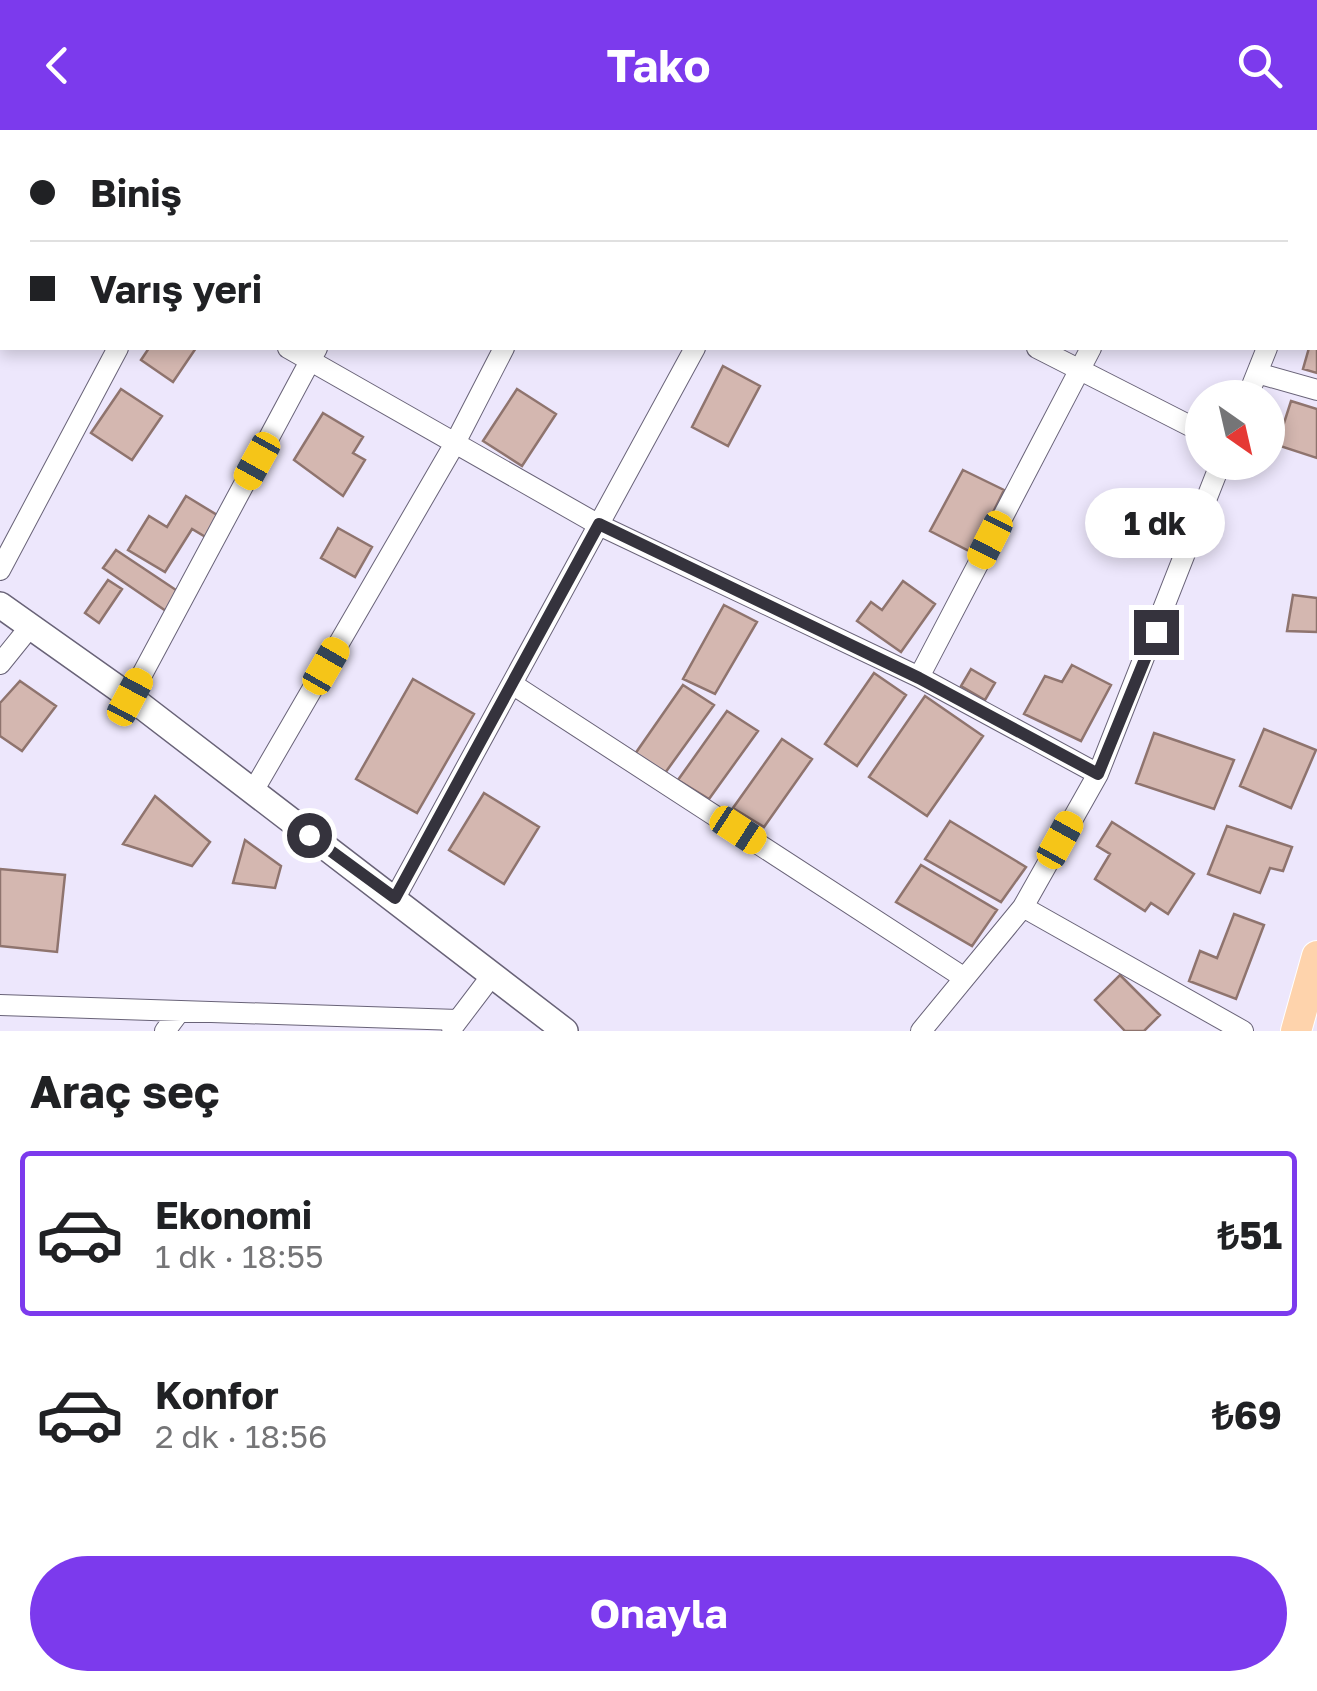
<!DOCTYPE html>
<html lang="tr">
<head>
<meta charset="utf-8">
<style>
  body { margin:0; font-family:"Golos Text",sans-serif; background:#f6f6f6; color:#202124; height:100vh; display:flex; flex-direction:column; font-size:38px; white-space:nowrap }
  * { box-sizing:border-box; margin:0 }
  p { font-size:32px; color:#757577 }
  .icon { flex:none; width:55px; height:55px; fill:none; stroke:currentColor; stroke-width:2; stroke-linecap:round; stroke-linejoin:round }
  .map { position:relative; height:901px; overflow:hidden }
  .drawer { display:flex; flex-direction:column; background:#fff; flex:1 }
  .drawer>* { flex:none }
  .hud { position:absolute; left:0px; top:0px; width:1318px; height:220px; box-shadow:0 5px 15px #0003; display:grid; align-content:center; height:220px; padding:0 30px; background:#fff }
  .needle { width:65px; rotate:146deg }
  .buttons { position:absolute; left:1185px; top:250px; display:grid; gap:20px }
  .buttons a { display:grid; place-items:center; width:100px; height:100px; border-radius:50%; background:#fff; box-shadow:0 5px 15px #0003; font-size:50px }
  .end { position:absolute; width:45px; height:45px; margin:-22px; border:12px solid #35333d; background:#fff; box-shadow:0 0 0 5px #fff }
  .from { border-radius:50% }
  .bubble { position:absolute; height:70px; border-radius:35px; background:#fff; box-shadow:0 5px 15px #0003; font-size:32px; font-weight:700; line-height:70px; text-align:center }
  .car { position:absolute; width:30px; height:60px; margin:-30px -15px; border-radius:12px; box-shadow:0 0 8px 2px #0007; background:linear-gradient(#f5c518 24%,#345 0 40%,#f5c518 0 76%,#345 0 86%,#f5c518 0) }
  .hud b { display:flex; align-items:center; gap:35px; height:95px; font-size:38px }
  .hud b+b { border-top:2px solid #e0e0e0 }
  .hud i { width:25px; height:25px; background:#202124 }
  ul { padding:0; list-style:none }
  li { display:flex; align-items:center; gap:30px; height:165px; margin:0 20px 15px; padding:0 10px; border:5px solid transparent; border-radius:10px }
  li div { flex:1 }
  li b { display:block; font-size:38px }
  li em { font-style:normal; font-weight:700 }
  li.on { border-color:#7c3aed }
  li>.icon { width:90px; height:90px; stroke-width:1.5 }
  h2 { padding:0 30px; font-size:45px; line-height:120px }
  .cta { display:flex; gap:20px; margin-top:auto; padding:20px 30px }
  .cta a { flex:1; height:115px; border-radius:60px; background:#7c3aed; color:#fff; font-size:40px; font-weight:700; line-height:115px; text-align:center }
  header { display:flex; justify-content:space-between; align-items:center; height:130px; padding:0 30px; background:#7c3aed; color:#fff; font-size:45px; font-weight:700 }
  .map>svg:first-child { display:block }
  .building { fill:#d4b7b0; stroke:#8f746e; stroke-width:2.5 }
  .lines { fill:none; stroke-linecap:round; stroke-linejoin:round }
  .minor-casing { stroke:#696378; stroke-width:22 }
  .tertiary-casing { stroke:#696378; stroke-width:28 }
  .primary-casing { stroke:#fff; stroke-width:32 }
  .minor { stroke:#fff; stroke-width:20 }
  .tertiary { stroke:#fff; stroke-width:25 }
  .primary { stroke:#fed3ac; stroke-width:30 }
  .route { stroke:#35333d; stroke-width:12 }
</style>
</head>
<body>
<header><svg class="icon" aria-label="back" viewBox="0 0 24 24"><path d="M15 5l-7 7 7 7"/></svg>Tako<svg class="icon" aria-label="search" viewBox="0 0 24 24"><circle cx="10" cy="10" r="6"/><path d="M15 15l6 6"/></svg></header>
<div class="map">
<svg width="1317" height="901" viewBox="0 0 1317 901">
  <rect width="100%" height="100%" fill="#ede7fc"/>
  <!-- building -->
  <path class="building" d="M636,0H704L703,2Z
    M1122,0H1164L1166,1L1121,2Z
    M1246,0H1310L1316,3L1245,2Z
    M1317,193V243L1303,239L1309,218H1315Z
    M149,218H196L173,252L141,230Z
    M723,236L760,256L728,316L692,297Z
    M121,259L162,286L132,330L91,303Z
    M517,259L556,284L522,336L483,311Z
    M1291,271L1317,279V328L1277,315Z
    M323,283L363,307L353,323L365,330L343,366L294,330Z
    M963,340L1004,360L973,423L930,401Z
    M186,366L222,388L209,409L192,399L165,442L128,420L149,386L167,397Z
    M338,398L372,417L355,447L321,428Z
    M116,420L179,462L166,481L103,438Z
    M108,450L122,459L99,493L85,483Z
    M903,451L935,474L901,522L857,491L871,472L882,480Z
    M1293,465L1317,468V502L1287,501Z
    M724,475L757,492L715,564L683,549Z
    M1072,535L1111,555L1081,611L1024,584L1045,546L1062,552Z
    M971,539L995,553L985,570L961,556Z
    M874,543L906,565L857,636L825,614Z
    M413,549L474,584L417,683L356,649Z
    M20,551L56,576L22,621L0,606V573Z
    M683,555L714,575L665,643L635,624Z
    M925,566L983,606L927,686L869,647Z
    M727,581L758,601L709,669L678,650Z
    M1264,599L1316,620L1291,678L1240,656Z
    M1154,603L1234,630L1214,679L1136,653Z
    M782,609L812,629L764,697L733,678Z
    M484,663L539,697L504,754L449,720Z
    M155,666L210,712L192,736L123,714Z
    M950,691L1026,737L1001,772L925,729Z
    M1112,692L1194,744L1168,784L1151,773L1145,781L1095,749L1110,724L1097,716Z
    M1227,696L1292,717L1283,741L1270,738L1260,763L1208,744Z
    M245,710L281,736L275,758L233,753Z
    M921,735L997,780L972,816L896,772Z
    M0,739L65,745L57,822L0,816Z
    M1234,784L1264,795L1236,869L1189,851L1200,821L1217,828Z
    M1120,845L1160,885L1144,901H1125L1095,870Z"/>
  <g class="lines">
    <defs>
      <path id="minor" d="M591,0L595,2
        M232,2L233,0
        M432,2L434,0
        M615,2L616,0
        M810,2L811,0
        M1017,2L1018,0
        M1210,2L1212,0
        M1315,99L1317,94
        M288,218L599,395L919,547L1098,644
        M1037,218L1202,302
        M1257,243L1317,260
        M1247,268L1267,218
        M0,440L118,218
        M0,534L29,498
        M919,547L1091,218
        M512,554L963,847
        M130,567L317,218
        M252,663L454,315L504,218
        M395,768L695,218
        M1023,777L1243,901
        M0,875L458,890
        M452,898L493,844
        M165,901L180,881
        M921,901L1023,777L1098,644L1221,332"/>
      <path id="tertiary" d="M0,475L130,567L565,901"/>
      <path id="primary" d="M1296,901L1317,826"/>
    </defs>
    <!-- minor casing -->
    <use href="#minor" class="minor-casing"/>
    <!-- tertiary casing -->
    <use href="#tertiary" class="tertiary-casing"/>
    <!-- primary casing -->
    <use href="#primary" class="primary-casing"/>
    <!-- minor -->
    <use href="#minor" class="minor"/>
    <!-- tertiary -->
    <use href="#tertiary" class="tertiary"/>
    <!-- primary -->
    <use href="#primary" class="primary"/>
  </g>
  <g class="lines">
    <!-- route -->
    <path class="route" d="M309,705L395,768L599,394L919,548L1098,644L1156,502"/>
  </g>
</svg>
<div class="buttons">
<a><svg class="needle" viewBox="-14 -14 28 28"><path d="M0-13l5 13h-10z" fill="#e53935"/><path d="M0 13l5-13h-10z" fill="#757577"/></svg></a>
</div>
<i class="end from" style="left:309px;top:705px"></i>
<i class="end" style="left:1156px;top:502px"></i>
<div class="bubble" style="left:1085px;top:358px;width:140px">1 dk</div>
<i class="car" style="left:257px;top:331px;rotate:209deg"></i>
<i class="car" style="left:990px;top:410px;rotate:207deg"></i>
<i class="car" style="left:326px;top:536px;rotate:30deg"></i>
<i class="car" style="left:130px;top:567px;rotate:28deg"></i>
<i class="car" style="left:738px;top:700px;rotate:123deg"></i>
<i class="car" style="left:1060px;top:710px;rotate:29deg"></i>
<div class="hud">
<b><i class="from"></i>Biniş</b>
<b><i></i>Varış yeri</b>
</div>
</div>
<section class="drawer">
<h2>Araç seç</h2>
<ul>
<li class="on"><svg class="icon" aria-label="car" viewBox="0 0 24 24"><path d="M5 17H2v-5l4-1 3-4h7l3 4 3 1v5h-3M9 17h6M6 11h13"/><circle cx="7" cy="17" r="2"/><circle cx="17" cy="17" r="2"/></svg><div><b>Ekonomi</b><p>1 dk · 18:55</p></div><em>₺51</em></li>
<li><svg class="icon" aria-label="car" viewBox="0 0 24 24"><path d="M5 17H2v-5l4-1 3-4h7l3 4 3 1v5h-3M9 17h6M6 11h13"/><circle cx="7" cy="17" r="2"/><circle cx="17" cy="17" r="2"/></svg><div><b>Konfor</b><p>2 dk · 18:56</p></div><em>₺69</em></li>
</ul>
<div class="cta"><a>Onayla</a></div>
</section>
</body>
</html>
